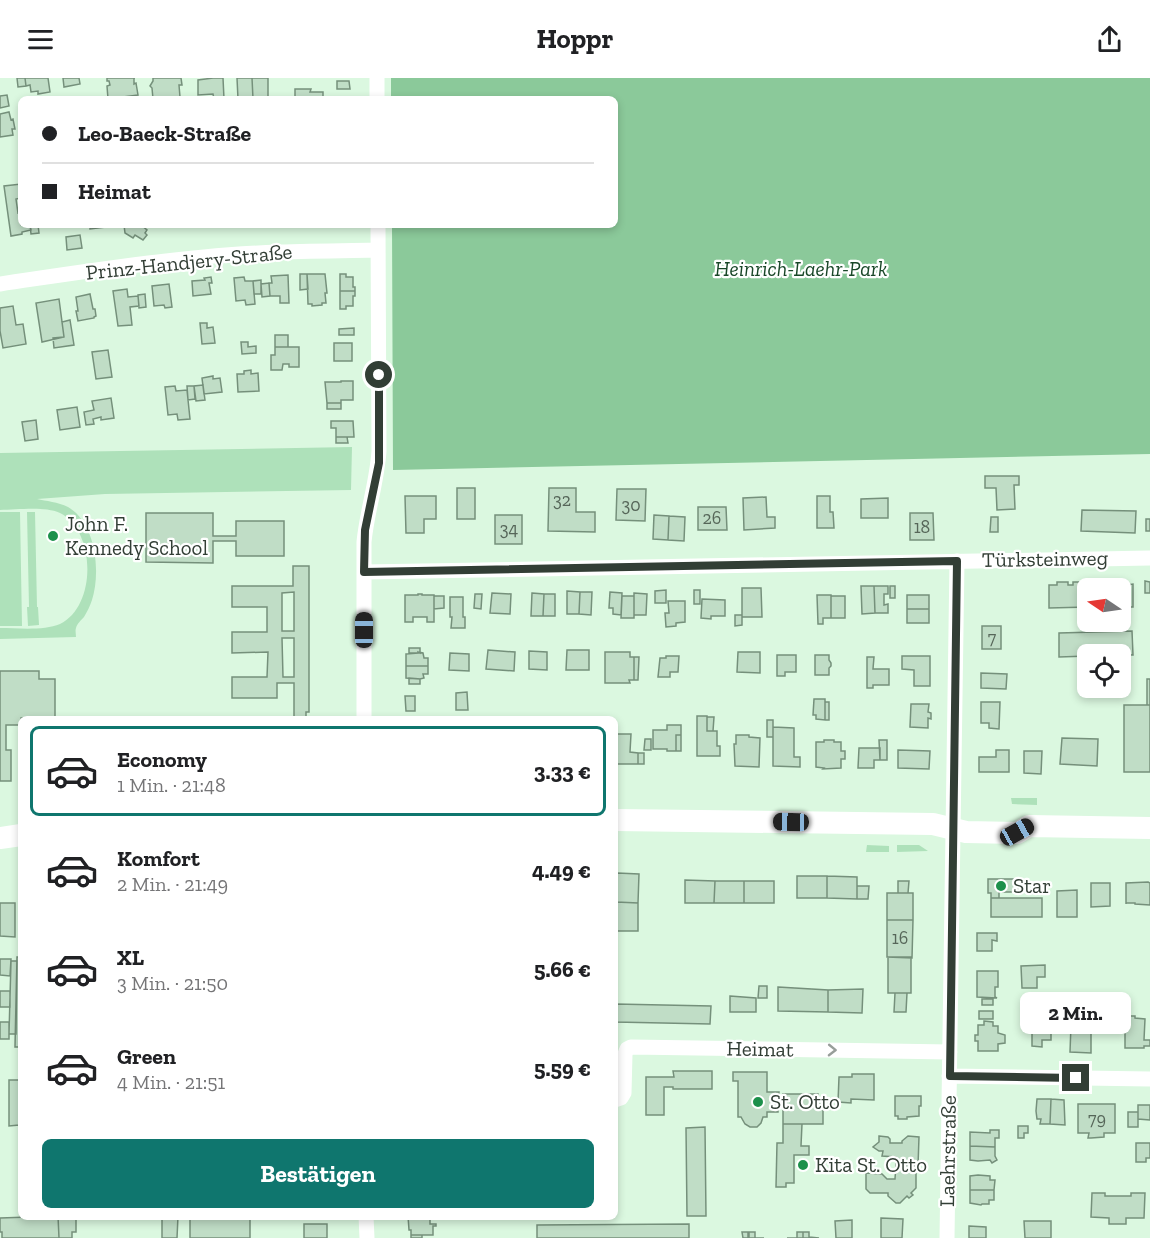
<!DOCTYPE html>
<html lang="de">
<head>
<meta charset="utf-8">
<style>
  body { margin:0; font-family:"Zilla Slab",serif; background:#f2f2f2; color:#202124; height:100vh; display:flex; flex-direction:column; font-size:22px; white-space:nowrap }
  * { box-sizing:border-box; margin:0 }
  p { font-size:20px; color:#757577 }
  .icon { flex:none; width:33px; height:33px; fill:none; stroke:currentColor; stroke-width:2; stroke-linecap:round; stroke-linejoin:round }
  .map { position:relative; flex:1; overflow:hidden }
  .drawer { position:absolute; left:18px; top:638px; width:600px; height:504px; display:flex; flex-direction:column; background:#fff; border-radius:9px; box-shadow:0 3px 9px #0003 }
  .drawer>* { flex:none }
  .top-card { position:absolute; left:18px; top:18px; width:600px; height:132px; border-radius:9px; box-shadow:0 3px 9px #0003; display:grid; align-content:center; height:132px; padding:0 24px; background:#fff }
  .needle { width:39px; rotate:283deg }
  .tools { position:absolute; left:1077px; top:500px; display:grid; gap:12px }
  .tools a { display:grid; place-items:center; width:54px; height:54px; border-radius:9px; background:#fff; box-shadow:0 3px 9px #0003; font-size:30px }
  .end { position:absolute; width:27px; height:27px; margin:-14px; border:8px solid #323e35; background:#fff; box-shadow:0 0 0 3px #fff }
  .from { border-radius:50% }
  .bubble { position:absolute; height:42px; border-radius:9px; background:#fff; box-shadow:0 3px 9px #0003; font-size:20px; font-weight:700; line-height:42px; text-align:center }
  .car { position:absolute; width:18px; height:36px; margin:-18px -9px; border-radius:8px; box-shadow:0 0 4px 2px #0007; background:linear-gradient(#222 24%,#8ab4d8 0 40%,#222 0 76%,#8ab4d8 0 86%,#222 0) }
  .top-card b { display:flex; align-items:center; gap:21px; height:57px; font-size:22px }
  .top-card b+b { border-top:2px solid #e0e0e0 }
  .top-card i { width:15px; height:15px; background:#202124 }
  ul { padding:10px 0 0; list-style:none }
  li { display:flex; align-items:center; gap:18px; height:90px; margin:0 12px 9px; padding:0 12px; border:3px solid transparent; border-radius:9px }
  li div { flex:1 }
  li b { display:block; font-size:22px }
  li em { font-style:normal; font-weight:700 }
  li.active { border-color:#0f766e }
  li>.icon { width:54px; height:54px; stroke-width:1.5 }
  .cta { display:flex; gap:12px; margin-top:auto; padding:12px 24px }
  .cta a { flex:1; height:69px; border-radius:9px; background:#0f766e; color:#fff; font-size:24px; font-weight:700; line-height:69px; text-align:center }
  header { display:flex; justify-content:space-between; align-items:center; height:78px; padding:0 24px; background:#fff; font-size:27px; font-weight:700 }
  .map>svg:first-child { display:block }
  .green { fill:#aee1ba }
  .forest { fill:#8bc99a }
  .building { fill:#c0ddc6; stroke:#75907b; stroke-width:1.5; fill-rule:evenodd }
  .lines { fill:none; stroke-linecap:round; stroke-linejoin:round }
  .minor { stroke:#fff; stroke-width:15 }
  .secondary { stroke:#fff; stroke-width:22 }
  .oneway { stroke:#989e9a }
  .route { stroke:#323e35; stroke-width:8 }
  .poi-dot { fill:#1c904b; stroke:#fff; stroke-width:2 }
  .labels { text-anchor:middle; stroke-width:4.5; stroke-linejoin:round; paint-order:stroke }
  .number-label { font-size:18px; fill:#566659 }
  .street-label { font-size:21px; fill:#323e35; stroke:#fff }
  .park-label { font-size:21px; font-style:italic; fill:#194728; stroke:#fff }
  .poi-label { font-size:21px; fill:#323e35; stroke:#fff; text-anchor:start }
</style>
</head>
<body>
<header><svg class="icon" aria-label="menu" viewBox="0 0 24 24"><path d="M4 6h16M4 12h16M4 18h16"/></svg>Hoppr<svg class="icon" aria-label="share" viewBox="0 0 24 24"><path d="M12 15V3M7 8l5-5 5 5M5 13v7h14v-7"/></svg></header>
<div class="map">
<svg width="1150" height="1160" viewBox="0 0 1150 1160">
  <rect width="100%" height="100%" fill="#dbf8e0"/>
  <!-- green -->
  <path class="green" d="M352,369L351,412L105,416L37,421C46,423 58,424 68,429C96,445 101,494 92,522C90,528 87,534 84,539C81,542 77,546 76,550C75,553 76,556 76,559L0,561V550C17,550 44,553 60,546C97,528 96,453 60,435C44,428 17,432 0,432V375Z
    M0,434H20L22,548H0Z
    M27,434H35L37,529H38L39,547L28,548L27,529H29Z
    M1011,720H1037V727L1012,726Z
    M867,767L889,768V774H866Z
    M897,767H919L928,773L897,774Z"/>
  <!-- forest -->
  <path class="forest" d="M391,0H1150V376L393,392L392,147H615V21H391Z"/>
  <!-- building -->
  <path class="building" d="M17,0H25L26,8L18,9Z
    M25,0H48L50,14L38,16V13L31,14L30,7L26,8Z
    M63,0H79L80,6L64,9Z
    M107,0H135H134V6L136,5L138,17L108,21L107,8L110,7L109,3H107Z
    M153,0H181L182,7H179L180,19L173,20V21H153L152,10L150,8L153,3Z
    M213,0H223L224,21H214L213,16L198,17V2Z
    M237,0H252L253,21H238Z
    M252,0H268V21H253Z
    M337,3H349L350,11H337Z
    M295,11H311L310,14H323V21H295Z
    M7,17L9,28L0,30V18Z
    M9,34L11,42L13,41L15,51H12L13,57L0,59V36Z
    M21,106V120L16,121L18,135L21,134V147H30L31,152L22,154V156L11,158L4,108Z
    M30,147H38L39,155L31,156Z
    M90,147H114V148L90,151Z
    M124,147H141L147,152L145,155L147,157L143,162L135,157L133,160L125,155Z
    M80,157L82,170L67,172L66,159Z
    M300,196H307L308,211L300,212Z
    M307,196H325L327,215H325L326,225H322V227L312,228V226H308Z
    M340,196H346V199H353V209H355V213H340Z
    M288,197L289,225H280V218H270L269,205H272L271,198Z
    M211,199L212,205H209L211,216L193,218L192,203L205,202L204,200Z
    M244,199L245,203H253L255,226L246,227L245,222L236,223L234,200Z
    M261,202V216H254L253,203Z
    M269,205L270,218L262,219L261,206Z
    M169,206L172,229L165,230L164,227L154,228L152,208Z
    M127,211L128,219L138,218L139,228L130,229L132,247L118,248L113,213Z
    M340,213H355V218H353V228H346V231H340Z
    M90,216L93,231H95L96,238L94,239V240L78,243L76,233H78L76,219Z
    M145,216L146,229L139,230L138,217Z
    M59,221L64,259L42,264L36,225Z
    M13,228L16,247L23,246L26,266L3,270L0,253V230Z
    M70,242L74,267L54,270L53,260L64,259L62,244Z
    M200,245H207V250L213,249L215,265L202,266Z
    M354,250V257H339V251Z
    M275,257H288V269H275Z
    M241,264H248V269L256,268V275L242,276Z
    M334,265H352V283H334Z
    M275,269H299V289H289V286H283L282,292H271V277H275Z
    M108,272L112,299L96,301L92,274Z
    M251,292V296L258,295L259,313L238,314L237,296H244V293Z
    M213,298V301L220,300L222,314L204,316L202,300Z
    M341,303H353V322H341V325H327L325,304H341Z
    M203,307L205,322L196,323L194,308Z
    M175,308L176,313L187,312L190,341L178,342L177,336L168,337L165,309Z
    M187,308H194L195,321L188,322Z
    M111,320L114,340L101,342V339L93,341L94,346L86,347L84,334L94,332L92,323Z
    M327,325H341V331H327Z
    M77,329L80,349L60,352L57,332Z
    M36,342L38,361L25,363L22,344Z
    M331,343H353L354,359H336V350H331Z
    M336,359H347L348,365H336Z
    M985,398H1019V407H1014L1015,431L997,432L996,410H985Z
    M457,410H475V441H457Z
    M549,410H576V434H595V454L548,453Z
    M617,411H646L645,443L616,442Z
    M405,418H436V441H424V455H406Z
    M817,418H830V434H833L834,450H817Z
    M766,419L767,439H775V450L744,452L743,420Z
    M888,420V440H861V421Z
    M698,429H726L727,452H698Z
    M1082,432L1136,433L1135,455L1081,453Z
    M146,435H213V458H236V443H284V478H236V463H213V485L146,484Z
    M910,435H933L934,462H910Z
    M495,437H522V466H495Z
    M654,437L669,438L668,462L653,461Z
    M669,438L685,439L684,463L668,462Z
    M991,439H998V454H990Z
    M1146,441H1150V453H1146Z
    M293,488H309V634H306V640H332H279H294V605H277V620H232V599H267L268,574L232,575V554H267V529H232V508H293ZM294,514V553H282V515ZM282,560H294V599H283Z
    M1099,503H1110V507H1115V503H1126V507L1133,506V529H1120V510H1088V529L1049,530V507H1057V504H1068V507H1073V504H1085V507H1099Z
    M1145,503L1150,504V515H1145Z
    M861,508H874L875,535L862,536Z
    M874,508H888V516H884V527L888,526V535H875Z
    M890,508H895V520H890Z
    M742,510H761L762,539H742Z
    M666,512V525H655V513Z
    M694,512H700V526H694Z
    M567,513L580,514L579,536H567Z
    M580,514H592L591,537L579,536Z
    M610,514L622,515L621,537L613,536V530H609Z
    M492,515L511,516L510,536L490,535Z
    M532,515L544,516L543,538H531Z
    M634,515L647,516L646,537H634Z
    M418,516H422V517H434V544H427V539H413V544H405V517H418Z
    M475,516H482L481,531L474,530Z
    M544,516H555V538H543Z
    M817,517H831V540H823V546H818Z
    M907,517H929V531H907Z
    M434,518H444V530L434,531Z
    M622,518H634V540H621Z
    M831,518H845V540H831Z
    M450,519H463V539H465V550H451L452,539H450Z
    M702,521L725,522V538H711V541L701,540Z
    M668,523H685V544L676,545V548L666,549L665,535H669Z
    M907,531H929V545H907Z
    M735,537H742V547L735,548Z
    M982,548H1001V571H982Z
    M1132,553L1133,577L1088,576V578L1059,579V555Z
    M409,570H420V575L418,574V575H409Z
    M488,572L515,574L514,593L486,591Z
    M567,572H589V592H566Z
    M529,573L547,574V592L529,591Z
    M418,574L423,575L424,580H428V588H406V576L418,575Z
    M605,574H630V579H634V602H629L630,605H605Z
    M738,574H760V595L737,594Z
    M450,575L469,576V593L449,592Z
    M777,577H796V594H785V598H777Z
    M815,577H829V582L831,585V588L829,590V597H815Z
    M666,578H679L678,594H670V599H658L660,580H666Z
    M902,578H930V608H914V592L902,591Z
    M634,579H639L638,602H634Z
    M867,579H874L873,591H889V607H873V610H867Z
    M406,588H428V596H423L424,600L420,601L406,600Z
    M0,593H39V601H55V640H21V647H6V672H11V703H0Z
    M981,595L1007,596L1006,611L981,610Z
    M409,600L420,601V606H409Z
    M1147,601H1150V627H1147Z
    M467,614L468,632H456V615Z
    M405,618H415V633H406Z
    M814,621H825V642L816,641V637H813Z
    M825,624H829V642H825Z
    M981,624H1000L999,651L989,650V645H981Z
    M911,626H929L928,634L931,635V641L928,640V650L910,649Z
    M1124,627H1150V694H1124Z
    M697,638H707V653H717V668H720V678H697Z
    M707,639H714L713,653H707Z
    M767,642H773V659H767Z
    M667,647H681V657H676V673H667V671H653V652H667Z
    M773,649L794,650V679H800V689L773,688Z
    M617,656H631L630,674L638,675V686H615Z
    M676,657H681V673H676Z
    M736,657H749V659L760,660L759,689L735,688L734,666H736Z
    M1062,660L1098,661L1097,688L1060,686Z
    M645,661H651V672H644Z
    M824,662H834V664H841V673H845V681H841V690L823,691L824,690L816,689V664H824Z
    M879,662H887V682H880Z
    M859,670H880V682H874V690H858Z
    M898,672L930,673L929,691L898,690Z
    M996,672H1009V694H979V679H996Z
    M1024,673H1042L1041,696L1024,695Z
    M638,675H644V686H638Z
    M617,795L639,796L638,825L616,824Z
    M797,798H827V820H797Z
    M827,798L857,799V821L827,820Z
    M988,801H1017L1018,814H999V820H991V815H988Z
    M685,802L715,803L714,825H685Z
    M715,803H744V825H714Z
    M744,803H774V825H744Z
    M898,803H909L908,815H898Z
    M1148,804L1150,805V827L1135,826V825H1126V826V805Z
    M1091,805H1110V828L1091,829Z
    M857,808H869L868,821H857Z
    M1077,812V839H1057V813Z
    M887,815H913V842H887Z
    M991,820H1042V839H991Z
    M616,824L638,825V853H616Z
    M0,825H15V859L0,858Z
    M887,842H913L912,880L887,879Z
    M977,855H997V863L992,862V873H977Z
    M17,879H21V969H15Z
    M888,879H911V915H888Z
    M0,881H11L10,898L0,897Z
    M11,883H17L16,956H9Z
    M1045,887V899H1037V910H1022L1021,888Z
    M977,893H998V909H995V919L997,920L977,919Z
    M759,908H767V920H758Z
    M778,909L828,912V934L778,933Z
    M863,911L862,935L828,934V912Z
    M0,913H10V929H0Z
    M895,915H907L906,934H894Z
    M730,918L756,920V934H730Z
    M982,921H993V927H982Z
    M615,926L711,928L710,946L615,944Z
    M1118,926H1124V938H1118Z
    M1032,931H1043V941H1051V951L1032,950Z
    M979,933H993V941H979Z
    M1127,938H1135V940L1145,941L1144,962H1150V968H1144V970H1125V952H1127Z
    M984,943L993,944V948H998V955L1005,957V965L998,966V973H978V963H975V957H978V947H984Z
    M0,944H9V961H0Z
    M1071,947L1091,948V975L1070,974Z
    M1032,950L1051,951V962H1042V969L1032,968Z
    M673,993H712V1011H673V1009H664V1037H646V999H674Z
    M733,994H767V1014H779L778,1034H767V1039H763L761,1045L757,1049H750L745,1046L741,1039H738V1003H733Z
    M852,996H874V1022L851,1021V1025L838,1024L839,999H852Z
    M9,1002H21V1046H19V1047L9,1048Z
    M783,1016H818V1026H823V1046H783Z
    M895,1018H921V1028H919V1038L907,1039V1041H898V1038H895Z
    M1037,1021H1051L1050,1046H1040L1041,1041H1037L1036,1033Z
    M1051,1021L1064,1022L1065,1047L1050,1046Z
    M1078,1026H1115V1055H1104V1059L1091,1060H1088L1089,1055H1078Z
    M1138,1027H1150V1042L1138,1041Z
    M1128,1034H1138V1049H1128Z
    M783,1046H802L801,1068H809V1077H794V1105H786V1109H776L777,1065H783Z
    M1018,1048H1028V1055H1024V1060H1018Z
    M705,1049L706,1138H687L686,1050Z
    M990,1052H999V1060H995V1069L970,1068V1054L990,1055Z
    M879,1058L888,1059L890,1061V1065H902V1063L908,1058L919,1059L918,1088L896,1087V1079L882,1078L883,1073H879L873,1069L879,1064Z
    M1136,1065H1150V1080H1146V1084H1136Z
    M970,1068L995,1069V1078L997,1082L992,1085L990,1082L978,1083L970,1082Z
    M896,1087L916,1088V1110L911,1115L913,1117L909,1120L907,1118L900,1125H896L888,1118V1115H870L866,1111V1095L882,1096L887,1101H895Z
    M978,1097L990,1098V1102H995L994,1112H970V1098Z
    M970,1112H994V1122H989V1126H982L981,1127L970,1125Z
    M1092,1115H1105V1118H1131V1115H1145L1144,1140H1126V1146H1109V1140L1091,1139Z
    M58,1138H76V1154H72V1160H59Z
    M58,1138L59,1160H2V1154H0V1140Z
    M162,1138H178L177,1160H162Z
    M190,1138H250V1160H190Z
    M408,1138H430V1146H436V1148H433V1157H411V1152H409Z
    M881,1140L903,1141L902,1160H881Z
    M852,1142V1160H836L835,1143Z
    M1024,1143H1051V1160H1025Z
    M304,1146H327V1160H304Z
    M689,1146V1160H537V1147Z
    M969,1148L986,1149V1160H969Z
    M742,1154H748V1160H743Z
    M749,1154H755V1160H764H749Z
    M797,1154H803V1160H787H797Z
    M803,1154H809V1159L819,1160H803Z
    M411,1157H422V1160H411Z"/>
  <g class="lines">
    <!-- minor -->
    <path class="minor" d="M377,0V21
      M0,206C68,196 136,185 204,179C262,173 320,173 378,172
      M364,494L1150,480
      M364,640V464C367,433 377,404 379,373L378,147
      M949,998L1150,1001
      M615,1022L621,1020L624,1015L625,976L627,971L631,969L950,974
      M366,1138L367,1160
      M947,1160L957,483"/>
    <!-- secondary -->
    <path class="secondary" d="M615,742L933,746L966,754L1017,755L1029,748L1150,750
      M0,760L21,757"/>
  </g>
  <!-- one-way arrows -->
  <defs><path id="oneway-chevron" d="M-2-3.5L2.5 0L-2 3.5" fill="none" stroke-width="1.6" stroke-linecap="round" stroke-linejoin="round" transform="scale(1.5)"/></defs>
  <use class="oneway" href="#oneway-chevron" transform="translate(832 972) rotate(1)"/>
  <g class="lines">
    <!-- route -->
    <path class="route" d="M379,297V385L365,452L364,494L957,483L950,998L1076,1000"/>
  </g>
  <!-- markers -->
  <g class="poi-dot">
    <circle cx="53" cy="458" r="6"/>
    <circle cx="1001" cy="808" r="6"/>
    <circle cx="758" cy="1024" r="6"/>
    <circle cx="803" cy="1087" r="6"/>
  </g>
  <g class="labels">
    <!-- number labels -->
    <g class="number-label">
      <text x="562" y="428">32</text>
      <text x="631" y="433">30</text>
      <text x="712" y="446">26</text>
      <text x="922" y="455">18</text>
      <text x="509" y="457">34</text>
      <text x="992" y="566">7</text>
      <text x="900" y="866">16</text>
      <text x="1097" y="1047">79</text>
    </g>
    <!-- street labels -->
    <g class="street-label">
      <text transform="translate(189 184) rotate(-6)" y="7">Prinz-Handjery-Straße</text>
      <text transform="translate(1045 481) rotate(-1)" y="7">Türksteinweg</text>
      <text transform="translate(760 971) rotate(1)" y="7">Heimat</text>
      <text transform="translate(948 1073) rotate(-89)" y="7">Laehrstraße</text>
    </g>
    <!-- park labels -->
    <g class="park-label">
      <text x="801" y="198">Heinrich-Laehr-Park</text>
    </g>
    <!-- poi labels -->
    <g class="poi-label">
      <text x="65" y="453">John F.<tspan x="65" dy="24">Kennedy School</tspan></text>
      <text x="1013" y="815">Star</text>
      <text x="770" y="1031">St. Otto</text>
      <text x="815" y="1094">Kita St. Otto</text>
    </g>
  </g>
</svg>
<div class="tools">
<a><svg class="needle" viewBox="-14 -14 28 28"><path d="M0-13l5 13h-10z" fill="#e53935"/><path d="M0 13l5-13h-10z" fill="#757577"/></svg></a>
<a><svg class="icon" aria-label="locate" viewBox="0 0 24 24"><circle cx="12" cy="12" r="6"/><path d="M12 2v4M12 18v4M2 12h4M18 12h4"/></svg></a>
</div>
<i class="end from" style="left:379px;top:297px"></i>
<i class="end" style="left:1076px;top:1000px"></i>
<div class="bubble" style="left:1020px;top:914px;width:111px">2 Min.</div>
<i class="car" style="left:364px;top:552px;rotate:0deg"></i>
<i class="car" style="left:791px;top:744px;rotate:271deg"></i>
<i class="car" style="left:1017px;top:754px;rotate:61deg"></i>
<div class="top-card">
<b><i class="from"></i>Leo-Baeck-Straße</b>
<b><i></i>Heimat</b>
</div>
<section class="drawer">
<ul>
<li class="active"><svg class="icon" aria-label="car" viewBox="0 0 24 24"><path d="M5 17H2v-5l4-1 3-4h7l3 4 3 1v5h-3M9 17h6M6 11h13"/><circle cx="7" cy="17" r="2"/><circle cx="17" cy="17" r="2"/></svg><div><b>Economy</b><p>1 Min. · 21:48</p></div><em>3.33 €</em></li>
<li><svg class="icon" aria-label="car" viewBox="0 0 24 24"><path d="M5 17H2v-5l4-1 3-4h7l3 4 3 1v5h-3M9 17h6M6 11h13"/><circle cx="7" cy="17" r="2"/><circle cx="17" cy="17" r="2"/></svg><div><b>Komfort</b><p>2 Min. · 21:49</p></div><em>4.49 €</em></li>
<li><svg class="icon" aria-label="car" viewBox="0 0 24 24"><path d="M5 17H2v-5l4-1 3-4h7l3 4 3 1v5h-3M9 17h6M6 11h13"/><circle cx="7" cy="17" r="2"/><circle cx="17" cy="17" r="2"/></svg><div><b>XL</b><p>3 Min. · 21:50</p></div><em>5.66 €</em></li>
<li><svg class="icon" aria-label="car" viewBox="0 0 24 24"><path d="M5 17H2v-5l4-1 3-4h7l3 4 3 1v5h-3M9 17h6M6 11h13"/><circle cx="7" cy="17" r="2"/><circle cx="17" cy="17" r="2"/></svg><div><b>Green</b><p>4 Min. · 21:51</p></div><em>5.59 €</em></li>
</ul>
<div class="cta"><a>Bestätigen</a></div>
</section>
</div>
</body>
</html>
